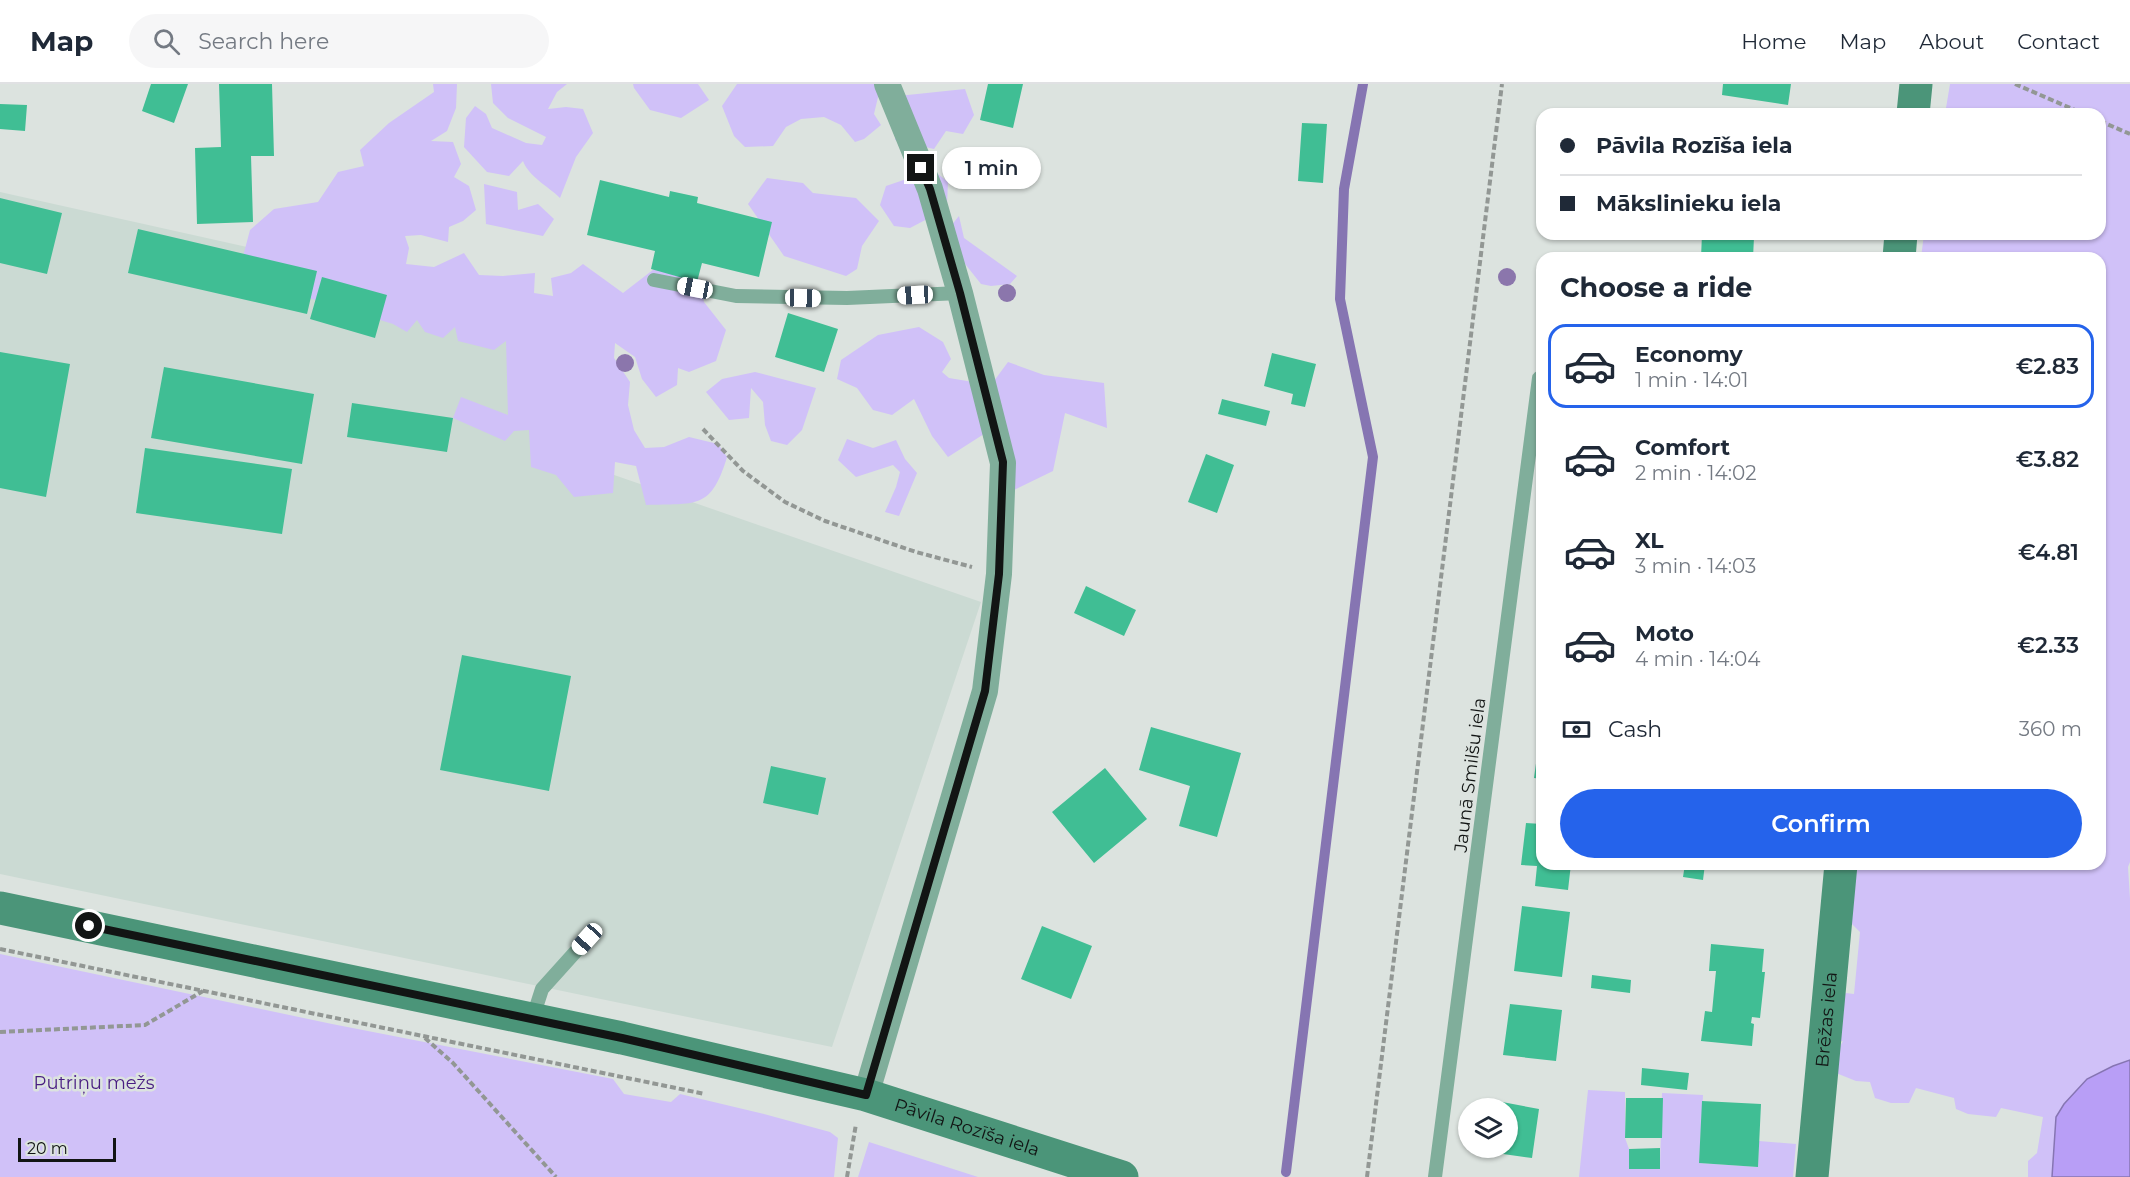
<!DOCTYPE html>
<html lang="en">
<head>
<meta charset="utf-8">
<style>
  body { margin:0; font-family:Montserrat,sans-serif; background:#f6f6f7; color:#1f2937; height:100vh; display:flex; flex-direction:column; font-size:22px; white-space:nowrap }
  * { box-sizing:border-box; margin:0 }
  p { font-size:20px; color:#747a83 }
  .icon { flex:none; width:33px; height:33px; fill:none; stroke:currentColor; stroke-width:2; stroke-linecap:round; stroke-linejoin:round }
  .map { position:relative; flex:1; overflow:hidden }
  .drawer { position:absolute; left:1536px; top:168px; width:570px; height:618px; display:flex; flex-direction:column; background:#fff; border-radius:18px; box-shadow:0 2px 4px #0004 }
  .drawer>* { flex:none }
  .top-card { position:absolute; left:1536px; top:24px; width:570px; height:132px; border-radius:18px; box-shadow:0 2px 4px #0004; display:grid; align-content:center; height:132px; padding:0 24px; background:#fff }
  .fabs { position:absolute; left:1458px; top:1014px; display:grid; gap:12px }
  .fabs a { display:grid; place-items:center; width:60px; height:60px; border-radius:50%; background:#fff; box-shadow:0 2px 4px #0004; font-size:30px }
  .scale { position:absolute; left:18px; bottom:15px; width:98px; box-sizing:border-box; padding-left:6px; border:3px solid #121514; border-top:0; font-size:16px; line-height:21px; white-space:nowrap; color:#121514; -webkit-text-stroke:4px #dce3df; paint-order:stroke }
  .end { position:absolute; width:27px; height:27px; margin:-14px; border:8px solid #121514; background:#fff; box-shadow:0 0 0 3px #fff }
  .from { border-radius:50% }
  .bubble { position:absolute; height:42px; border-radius:21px; background:#fff; box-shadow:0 2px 4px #0004; font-size:20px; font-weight:600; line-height:42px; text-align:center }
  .car { position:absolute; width:18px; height:36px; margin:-18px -9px; border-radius:8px; box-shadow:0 0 4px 2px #0007; background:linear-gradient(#fff 24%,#345 0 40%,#fff 0 76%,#345 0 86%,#fff 0) }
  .top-card b { display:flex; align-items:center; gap:21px; height:57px; font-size:22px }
  .top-card b+b { border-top:2px solid #e0e1e3 }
  .top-card i { width:15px; height:15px; background:#1f2937 }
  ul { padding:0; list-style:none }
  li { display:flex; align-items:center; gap:18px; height:84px; margin:0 12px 9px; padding:0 12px; border:3px solid transparent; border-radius:18px }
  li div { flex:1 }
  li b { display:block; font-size:22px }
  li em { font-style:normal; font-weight:600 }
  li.current { border-color:#2563eb }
  li>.icon { width:54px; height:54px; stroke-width:1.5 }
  h2 { padding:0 24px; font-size:27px; line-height:72px }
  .pay { display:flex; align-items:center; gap:15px; height:66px; padding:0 24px; font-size:22px }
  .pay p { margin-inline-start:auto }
  .primary-button { display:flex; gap:12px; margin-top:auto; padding:12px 24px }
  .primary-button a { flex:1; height:69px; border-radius:36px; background:#2563eb; color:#fff; font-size:24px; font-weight:600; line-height:69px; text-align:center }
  header { display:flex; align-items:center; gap:36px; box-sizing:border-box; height:84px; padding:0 30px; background:#fff; border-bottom:2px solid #e0e1e3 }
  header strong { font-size:28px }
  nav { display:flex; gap:33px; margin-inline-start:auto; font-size:21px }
  .search { width:420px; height:54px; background:#f6f6f7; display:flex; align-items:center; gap:15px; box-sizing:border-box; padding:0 21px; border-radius:33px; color:#747a83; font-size:22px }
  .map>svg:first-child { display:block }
  .built { fill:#cbdad3 }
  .green { fill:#d0c1f8 }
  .water { fill:#b89ef6; stroke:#8675b2; stroke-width:1.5 }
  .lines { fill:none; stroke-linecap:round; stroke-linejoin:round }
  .stream { stroke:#8675b2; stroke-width:10 }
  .building { fill:#40be94 }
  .path { stroke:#929794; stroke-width:4; stroke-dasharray:6 3; stroke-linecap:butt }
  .lane { stroke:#80ae9b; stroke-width:14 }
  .street { stroke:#80ae9b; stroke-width:26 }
  .secondary { stroke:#4b9579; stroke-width:33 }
  .tree { fill:#8b76ac }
  .route { stroke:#121514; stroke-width:8 }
  .labels { text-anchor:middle; stroke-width:5; stroke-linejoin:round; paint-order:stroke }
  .street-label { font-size:18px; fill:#121514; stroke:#dce3df }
  .park-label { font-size:18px; fill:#481d82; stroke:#dce3df }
</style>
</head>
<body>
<header>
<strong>Map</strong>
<div class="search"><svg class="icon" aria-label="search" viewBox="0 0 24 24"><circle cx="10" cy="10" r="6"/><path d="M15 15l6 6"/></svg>Search here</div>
<nav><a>Home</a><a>Map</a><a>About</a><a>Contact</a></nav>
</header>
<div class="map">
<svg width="2130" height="1093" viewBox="0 0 2130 1093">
  <rect width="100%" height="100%" fill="#dce3df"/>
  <!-- built -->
  <path class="built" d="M0,108L526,225L539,365L981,518L832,963L0,790Z"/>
  <!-- green -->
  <path class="green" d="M433,0H457L456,24L447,47L431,57L453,58L461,80L454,93L469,102L476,126L463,137L449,143L448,158L421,151L405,152L409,164L406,180L434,183L464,169L479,191L503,192L535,189L534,209L553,212L551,194L571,189L583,180L623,209L658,182L699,195L704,218L726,246L716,277L689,288L678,284L677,301L656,313L642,295L635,273L615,259L614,274L630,298L628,321L634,346L645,364L664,363L689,353L718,360L727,373C711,427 695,419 646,421L636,382L615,378L613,409L574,413L556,391L531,383L529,346L514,347L505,357L453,334L461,313L508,331L506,257L494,266L458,257L455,243L443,254L425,248L417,236L407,248L393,240L251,196L241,180L250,146L274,125L318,118L338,88L364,82L360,66L389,39L434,8Z
    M491,0H567L557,8L548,25L566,23L583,25L593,49L576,73L560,114C548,102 529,93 523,77L509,92L487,88L464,63L466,34L475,22L486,30L492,44L526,59L542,61L546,53L508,34L493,19Z
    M633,0H698L709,16L681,34L650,26L634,4Z
    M737,0H876L879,9L874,30L881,41L864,55L855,58L841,41L824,33L801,35L786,43L773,62L745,63L734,52L722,22Z
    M1950,0H2130V778L2128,783L2130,815V995L2076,1093H2028V1077L2037,1069L2043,1033L2001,1024L1996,1033L1968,1030L1956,1025L1954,1014L1916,1004L1909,1019H1891L1875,1014L1870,998L1856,997L1836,989L1838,966L1843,957L1832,959V931L1846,909L1854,910L1860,848L1848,836L1854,780H2100V174H1921L1924,150H2100V30H1945Z
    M965,5L974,31L963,50L946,47L934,65L895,56L898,12Z
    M933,86L948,98L947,120L931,133L910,144L894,142L880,121L886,102Z
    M767,94L803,99L813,109L856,114L879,137L862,162L857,185L846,192L784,172L748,120Z
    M484,100L517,108L518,126L538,120L554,135L543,152L486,140Z
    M959,132L964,154L1017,192L1010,200L991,202L981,200L958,171L950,143Z
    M919,243L943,258L951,275L942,288L949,294L991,301L1008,278L1044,291L1104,299L1107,344L1065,329L1053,387L1010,408L984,350L948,373L932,352L914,315L892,331L873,326L857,304L837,295L841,276L878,251Z
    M755,288L816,304L802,346L787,361L771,357L765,341L763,318L751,304L749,334L729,336L706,308L722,295Z
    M847,355L873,364L896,356L905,375L917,389L899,432L885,428L896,403L900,388L893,381L856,393L838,376Z
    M0,870L332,940L613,995L624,1010L671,1018L680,1010L764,1030L830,1048L838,1054L834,1093H0Z
    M1588,1006L1625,1008V1054L1629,1065L1630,1085L1660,1084L1662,1009L1703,1011L1699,1079L1758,1083L1759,1057L1796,1060L1793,1093H1579Z
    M869,1058L978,1093H858Z"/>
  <!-- water -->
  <path class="water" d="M2130,976V1093H2052L2056,1033L2064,1020L2087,995L2113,982Z"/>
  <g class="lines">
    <!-- stream -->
    <path class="stream" d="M1286,1088L1373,373L1340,215L1344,105L1363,0"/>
  </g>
  <!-- building -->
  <path class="building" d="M151,0H188L174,39L142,27Z
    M219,0H272L274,72H251L253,138L197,140L195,64L221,63Z
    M988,0H1023L1013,44L980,36Z
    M1723,0H1791L1788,21L1722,11Z
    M0,20L27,21L25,47L0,45Z
    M1302,39L1327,40L1323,99L1298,97Z
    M600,96L669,113L670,107L698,113L697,119L772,138L759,193L702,179L697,198L651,185L655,167L587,151Z
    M0,114L62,129L47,190L0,179Z
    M138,145L317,187L307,230L128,189Z
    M1702,150L1754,153L1753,174H1701Z
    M322,193L387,211L375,254L310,235Z
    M788,229L838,245L824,288L775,273Z
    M0,268L70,280L46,413L0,404Z
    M1272,269L1316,280L1305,323L1291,320L1293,310L1264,302Z
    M164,283L314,310L302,380L151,354Z
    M1222,315L1270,327L1266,342L1218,330Z
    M352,319L453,334L447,368L347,353Z
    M145,364L292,385L282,450L136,429Z
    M1206,370L1234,381L1217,429L1188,418Z
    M1086,502L1136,526L1124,552L1074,529Z
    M462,571L571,592L549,707L440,686Z
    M1151,643L1241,669L1217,753L1179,742L1190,702L1139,686Z
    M1541,643H1542V695L1534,694Z
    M771,682L826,694L818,731L763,719Z
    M1105,684L1147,735L1094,779L1052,728Z
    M1526,739L1542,740V780H1571L1568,806L1535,802L1537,782L1521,781Z
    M1685,780H1705L1703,796L1683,793Z
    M1522,822L1570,828L1562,893L1514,887Z
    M1042,842L1092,862L1071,915L1021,895Z
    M1711,860L1764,865L1762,888H1765L1760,934L1752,933L1751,939L1754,940L1752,962L1701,957L1705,927L1712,928L1716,887H1709Z
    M1592,891L1631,896L1630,909L1591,904Z
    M1510,920L1562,926L1556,977L1503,971Z
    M1642,984L1689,989L1687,1006L1641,1001Z
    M1626,1014H1663L1662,1054H1625Z
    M1497,1017L1539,1025L1532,1074L1489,1068L1490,1064H1508V1024H1496Z
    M1702,1017L1761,1020L1758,1083L1699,1079Z
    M1660,1064V1085H1629V1065Z"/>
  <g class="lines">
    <!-- path -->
    <path class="path" d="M2015,0L2084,30
      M2100,37L2130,50
      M703,345L743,387L785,418L825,437L916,468L972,483
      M0,865L705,1010
      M0,948L145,941L203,907
      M425,954L453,979L556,1093
      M847,1093L856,1040
      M1367,1093L1502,0"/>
    <!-- lane -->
    <path class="lane" d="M654,196L736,212L847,214L960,209
      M532,936L542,905L587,855
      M1435,1093L1539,294"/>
    <!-- street -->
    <path class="street" d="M866,1011L985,607L999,490L1003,379L960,209L930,105L887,0"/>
    <!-- secondary -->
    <g class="secondary">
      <path d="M1913,30L1916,0"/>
      <path d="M1899,174L1901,150"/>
      <path id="s1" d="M0,824L622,954L866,1011L1122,1093"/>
      <path id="s2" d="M1812,1093L1841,780"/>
    </g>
  </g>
  <!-- trees -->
  <g class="tree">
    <circle cx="1507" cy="193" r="9"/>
    <circle cx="1007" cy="209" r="9"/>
    <circle cx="625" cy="279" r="9"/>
  </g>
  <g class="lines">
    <!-- route -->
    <path class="route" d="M89,842L622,954L866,1011L985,607L999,490L1003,378L960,209L930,105L921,84"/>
  </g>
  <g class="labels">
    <!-- street labels -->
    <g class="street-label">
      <text transform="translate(1470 691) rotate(-83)" y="6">Jaunā Smilšu iela</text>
      <text dy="6" stroke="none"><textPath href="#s2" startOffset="158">Brēžas iela</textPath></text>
      <text dy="6" stroke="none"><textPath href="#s1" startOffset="992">Pāvila Rozīša iela</textPath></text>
    </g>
    <!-- park labels -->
    <g class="park-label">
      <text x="94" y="1005">Putriņu mežs</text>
    </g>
  </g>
</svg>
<div class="fabs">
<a><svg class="icon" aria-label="layers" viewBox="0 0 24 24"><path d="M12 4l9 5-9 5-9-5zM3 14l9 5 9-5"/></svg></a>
</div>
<div class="scale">20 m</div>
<i class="end from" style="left:89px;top:842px"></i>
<i class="end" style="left:921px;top:84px"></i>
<div class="bubble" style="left:942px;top:63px;width:99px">1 min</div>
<i class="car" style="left:695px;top:204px;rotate:281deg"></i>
<i class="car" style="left:915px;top:211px;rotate:267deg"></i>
<i class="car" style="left:803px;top:214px;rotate:91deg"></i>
<i class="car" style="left:587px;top:855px;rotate:222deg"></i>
<div class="top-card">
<b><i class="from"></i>Pāvila Rozīša iela</b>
<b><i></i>Mākslinieku iela</b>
</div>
<section class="drawer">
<h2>Choose a ride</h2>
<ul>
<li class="current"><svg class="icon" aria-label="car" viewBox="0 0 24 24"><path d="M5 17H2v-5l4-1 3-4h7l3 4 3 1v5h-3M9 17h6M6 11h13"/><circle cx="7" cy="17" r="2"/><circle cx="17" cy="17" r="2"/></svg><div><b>Economy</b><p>1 min · 14:01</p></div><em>€2.83</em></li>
<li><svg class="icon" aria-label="car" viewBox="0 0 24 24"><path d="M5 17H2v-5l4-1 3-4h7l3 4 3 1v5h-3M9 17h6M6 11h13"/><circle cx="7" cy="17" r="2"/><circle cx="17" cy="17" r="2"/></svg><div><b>Comfort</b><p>2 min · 14:02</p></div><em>€3.82</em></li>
<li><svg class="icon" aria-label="car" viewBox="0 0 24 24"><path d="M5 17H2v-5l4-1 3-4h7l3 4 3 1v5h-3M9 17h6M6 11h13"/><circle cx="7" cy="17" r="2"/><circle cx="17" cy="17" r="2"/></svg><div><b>XL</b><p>3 min · 14:03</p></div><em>€4.81</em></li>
<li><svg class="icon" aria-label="car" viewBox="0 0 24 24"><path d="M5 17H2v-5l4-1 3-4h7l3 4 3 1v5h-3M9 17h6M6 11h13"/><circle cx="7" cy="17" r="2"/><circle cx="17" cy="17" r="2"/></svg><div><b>Moto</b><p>4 min · 14:04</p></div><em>€2.33</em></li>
</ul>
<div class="pay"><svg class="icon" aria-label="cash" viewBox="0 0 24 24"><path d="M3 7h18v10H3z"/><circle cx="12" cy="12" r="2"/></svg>Cash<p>360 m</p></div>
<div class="primary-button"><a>Confirm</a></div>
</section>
</div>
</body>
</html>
